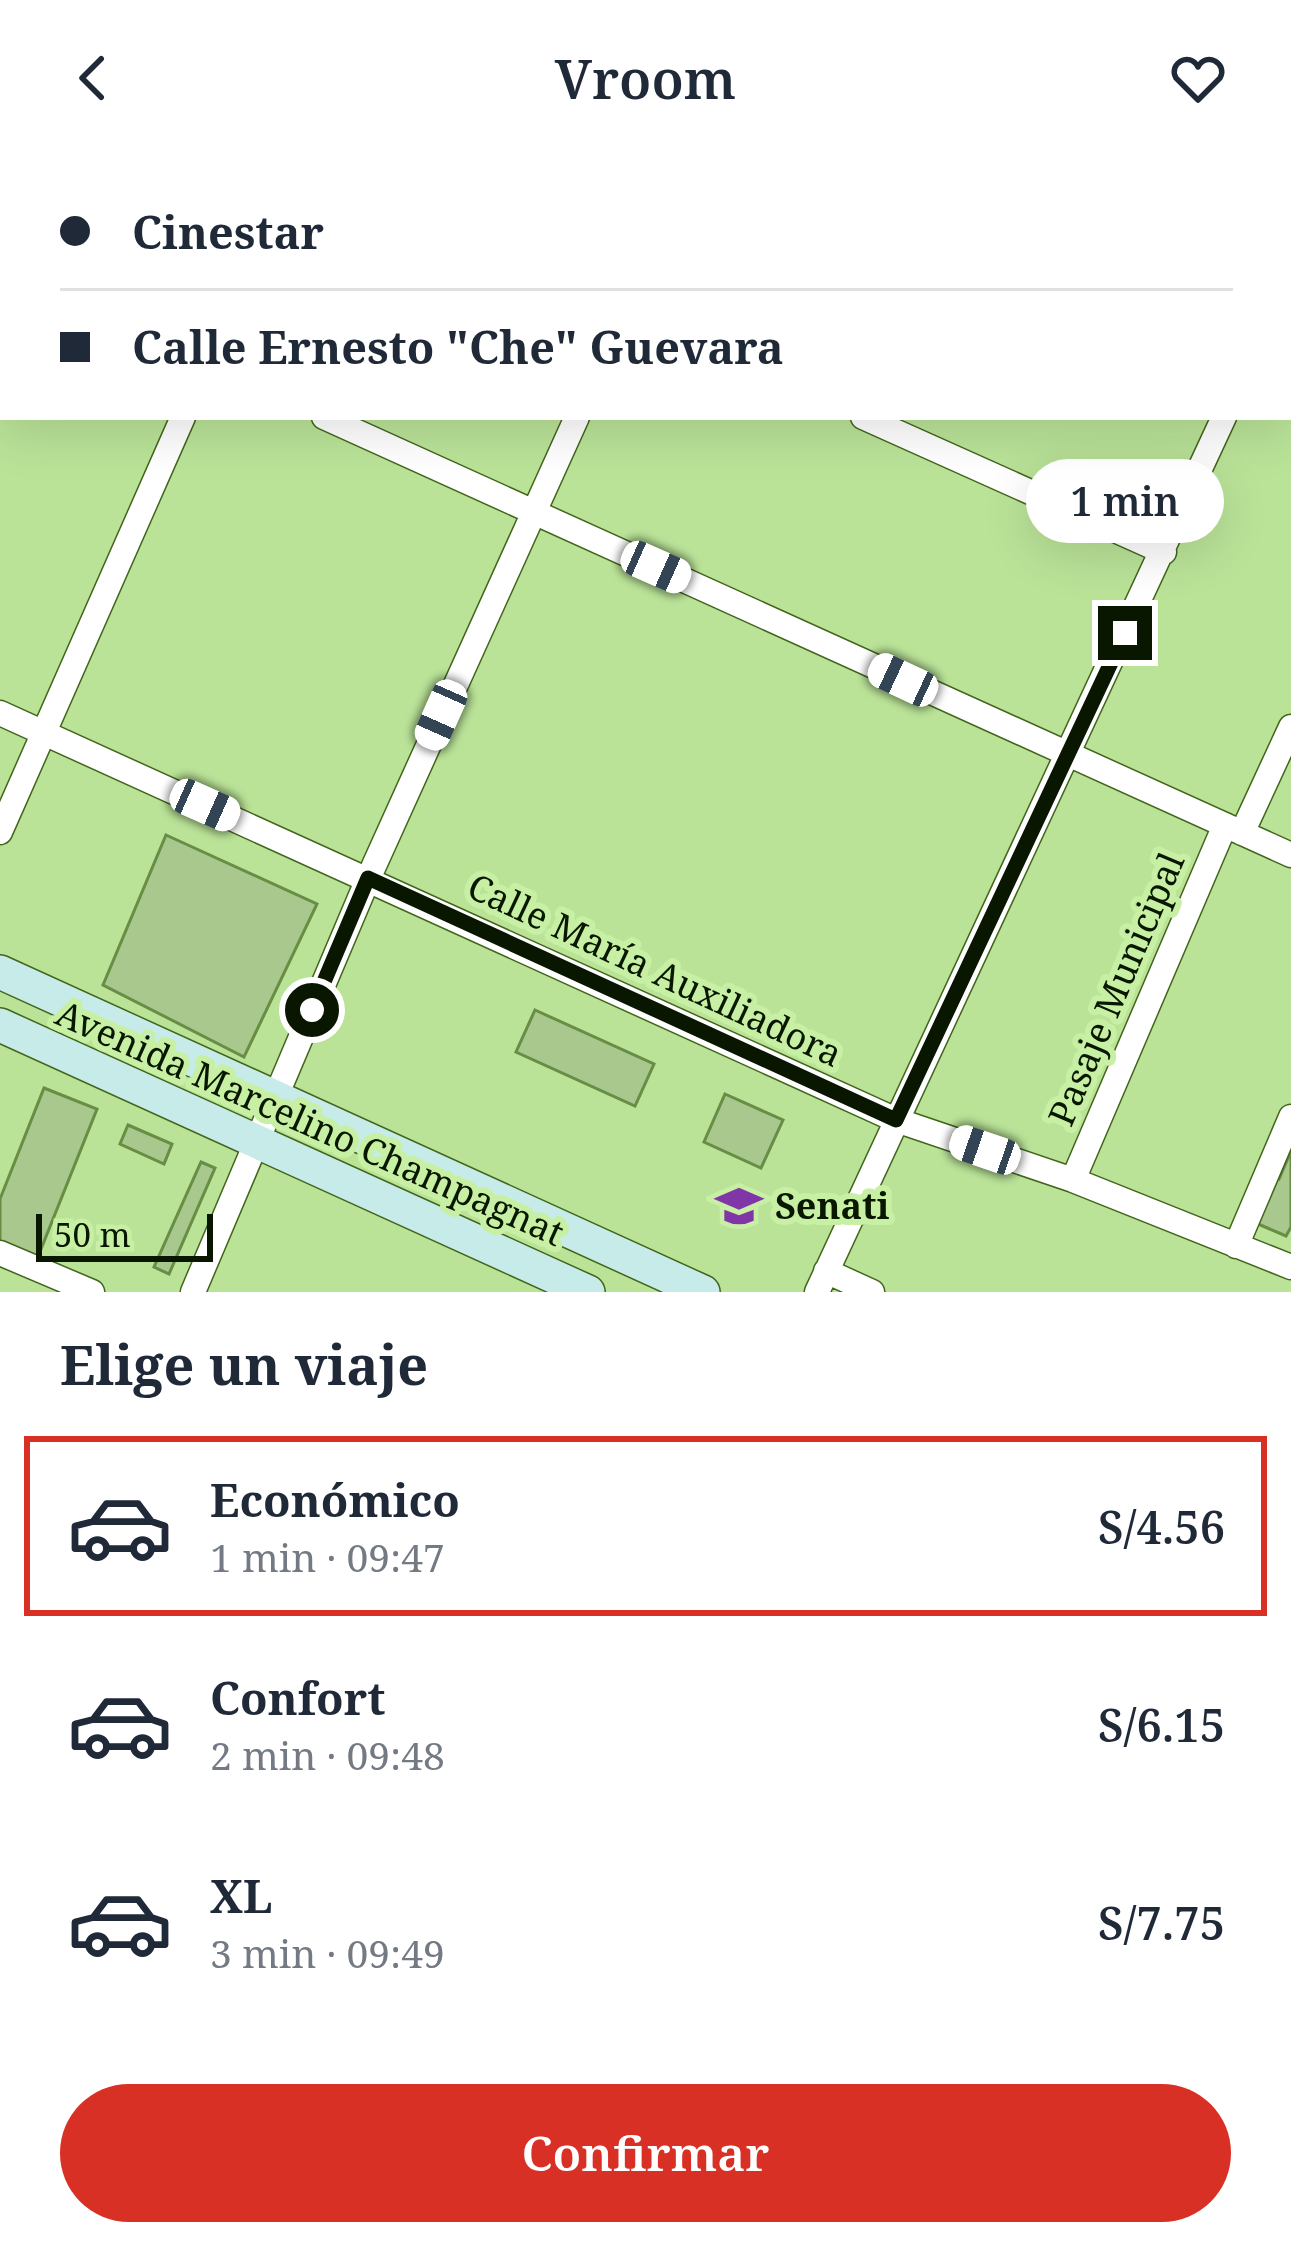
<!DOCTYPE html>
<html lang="es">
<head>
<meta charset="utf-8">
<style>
  body { margin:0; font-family:"Noto Serif",serif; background:#f6f6f7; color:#1f2937; height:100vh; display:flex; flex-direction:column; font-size:45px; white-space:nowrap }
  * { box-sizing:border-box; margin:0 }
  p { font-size:39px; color:#747a83 }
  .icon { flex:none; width:66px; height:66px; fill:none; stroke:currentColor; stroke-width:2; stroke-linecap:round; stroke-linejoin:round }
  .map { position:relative; height:1136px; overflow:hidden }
  .details { display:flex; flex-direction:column; background:#fff; flex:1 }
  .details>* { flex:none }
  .hud { position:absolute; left:0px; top:0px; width:1293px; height:264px; box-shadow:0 12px 48px #0002; display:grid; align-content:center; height:264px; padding:0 60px; background:#fff }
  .scale { position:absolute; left:36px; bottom:30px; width:177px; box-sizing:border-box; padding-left:12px; border:6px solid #091700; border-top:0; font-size:33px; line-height:42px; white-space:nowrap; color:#091700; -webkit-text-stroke:9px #c7f0a4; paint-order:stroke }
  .end { position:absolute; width:54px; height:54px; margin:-27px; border:15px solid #091700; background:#fff; box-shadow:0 0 0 6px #fff }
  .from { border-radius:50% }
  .bubble { position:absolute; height:84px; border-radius:42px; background:#fff; box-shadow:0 12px 48px #0002; font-size:39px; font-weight:600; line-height:84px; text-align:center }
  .car { position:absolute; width:36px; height:72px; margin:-36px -18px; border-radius:15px; box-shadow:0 0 9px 3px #0007; background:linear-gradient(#fff 24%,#345 0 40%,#fff 0 76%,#345 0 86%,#fff 0) }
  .hud b { display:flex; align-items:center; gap:42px; height:114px; font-size:45px }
  .hud b+b { border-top:3px solid #e0e1e3 }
  .hud i { width:30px; height:30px; background:#1f2937 }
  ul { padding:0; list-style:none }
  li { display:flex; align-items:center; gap:36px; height:180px; margin:0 24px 18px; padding:0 36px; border:6px solid transparent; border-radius:0px }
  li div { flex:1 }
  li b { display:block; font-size:45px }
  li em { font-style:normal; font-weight:600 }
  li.current { border-color:#d93025 }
  li>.icon { width:108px; height:108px; stroke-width:1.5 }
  h2 { padding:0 60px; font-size:54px; line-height:144px }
  .primary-button { display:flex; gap:24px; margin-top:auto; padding:24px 60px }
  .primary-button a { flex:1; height:138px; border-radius:72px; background:#d93025; color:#fff; font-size:48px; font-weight:600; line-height:138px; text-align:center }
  header { display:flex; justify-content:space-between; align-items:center; height:156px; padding:0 60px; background:#fff; font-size:54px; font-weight:600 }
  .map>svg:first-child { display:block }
  .building { fill:#a8c88d; stroke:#688d45; stroke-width:3 }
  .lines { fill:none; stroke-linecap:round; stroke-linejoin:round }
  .street-casing { stroke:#42651c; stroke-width:27 }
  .secondary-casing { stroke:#42651c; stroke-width:36 }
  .street { stroke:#fff; stroke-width:24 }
  .secondary { stroke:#c7ebe9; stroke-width:33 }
  .route { stroke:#091700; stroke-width:15 }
  .labels { text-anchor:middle; stroke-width:12; stroke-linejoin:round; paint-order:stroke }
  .street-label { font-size:36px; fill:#091700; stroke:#c7f0a4 }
  .poi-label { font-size:36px; font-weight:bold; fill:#091700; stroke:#c7f0a4; text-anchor:start }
</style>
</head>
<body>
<header><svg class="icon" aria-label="back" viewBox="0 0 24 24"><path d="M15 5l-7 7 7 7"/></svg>Vroom<svg class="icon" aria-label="heart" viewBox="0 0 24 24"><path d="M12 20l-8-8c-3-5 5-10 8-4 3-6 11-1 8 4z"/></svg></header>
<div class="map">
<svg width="1291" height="1136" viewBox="0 0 1291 1136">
  <rect width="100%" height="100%" fill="#bae398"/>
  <!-- building -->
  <path class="building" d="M166,679L317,748L244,901L103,829Z
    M535,854L654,908L635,950L516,896Z
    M44,932L97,953L35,1108L0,1095V1043Z
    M725,938L783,964L761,1012L704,986Z
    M128,969L172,988L164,1008L120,988Z
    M1291,995V1071L1286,1080L1251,1065L1271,1020L1279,1023Z
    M201,1006L215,1012L169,1118L154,1111Z"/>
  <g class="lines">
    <defs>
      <path id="street" d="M279,0L286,3
        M841,0L848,3
        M305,3L307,0
        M695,3L696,0
        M0,114L3,115
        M1290,120L1291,118
        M1290,196H1291
        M324,261L1291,699
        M863,261L1164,396
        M0,557L896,964L1073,1024L1291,1111
        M0,676L183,261
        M1242,677L1291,571
        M1073,1024L1225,669
        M1236,1090L1291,961
        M0,1097L92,1136
        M826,1115L872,1136
        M193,1136L368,723L577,261
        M817,1136L1224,261"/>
      <path id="secondary" d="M0,816L703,1136
        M0,869L588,1136"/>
    </defs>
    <!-- street casing -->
    <use href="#street" class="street-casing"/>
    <!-- secondary casing -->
    <use href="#secondary" class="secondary-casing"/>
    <!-- street -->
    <use href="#street" class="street"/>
    <!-- secondary -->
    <use href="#secondary" class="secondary"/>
  </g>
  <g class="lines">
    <!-- route -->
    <path class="route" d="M312,854L368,722L896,964L1125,477"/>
  </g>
  <!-- icons -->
  <defs>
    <symbol id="university-bare" viewBox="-9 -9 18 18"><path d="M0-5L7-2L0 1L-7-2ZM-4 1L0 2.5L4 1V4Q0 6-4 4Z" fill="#8136a8" stroke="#c7f0a4" stroke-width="2.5" paint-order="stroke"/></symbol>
  </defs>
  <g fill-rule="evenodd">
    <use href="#university-bare" x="706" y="1017" width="66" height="66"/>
  </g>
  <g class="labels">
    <!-- street labels -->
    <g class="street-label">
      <text transform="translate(655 814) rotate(25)" y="13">Calle María Auxiliadora</text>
      <text transform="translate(1116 833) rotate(-67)" y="13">Pasaje Municipal</text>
      <text transform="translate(310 967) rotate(24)" y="13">Avenida Marcelino Champagnat</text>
    </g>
    <!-- poi labels -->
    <g class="poi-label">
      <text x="775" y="1063">Senati</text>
    </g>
  </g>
</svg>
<div class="scale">50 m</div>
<i class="end from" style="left:312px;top:854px"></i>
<i class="end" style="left:1125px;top:477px"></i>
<div class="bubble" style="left:1026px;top:303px;width:198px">1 min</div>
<i class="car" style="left:656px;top:411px;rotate:114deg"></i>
<i class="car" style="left:903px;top:524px;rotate:295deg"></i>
<i class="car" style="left:441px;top:559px;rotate:204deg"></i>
<i class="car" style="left:205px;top:649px;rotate:114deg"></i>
<i class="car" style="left:985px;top:994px;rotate:289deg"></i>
<div class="hud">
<b><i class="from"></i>Cinestar</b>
<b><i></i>Calle Ernesto &quot;Che&quot; Guevara</b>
</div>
</div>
<section class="details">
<h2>Elige un viaje</h2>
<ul>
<li class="current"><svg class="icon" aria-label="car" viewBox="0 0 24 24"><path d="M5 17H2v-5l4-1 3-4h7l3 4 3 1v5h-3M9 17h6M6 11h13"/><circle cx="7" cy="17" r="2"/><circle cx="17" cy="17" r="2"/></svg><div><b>Económico</b><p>1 min · 09:47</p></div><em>S/4.56</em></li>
<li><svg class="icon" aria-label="car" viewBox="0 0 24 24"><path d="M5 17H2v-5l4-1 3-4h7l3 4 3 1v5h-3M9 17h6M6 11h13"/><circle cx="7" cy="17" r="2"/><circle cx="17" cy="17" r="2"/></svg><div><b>Confort</b><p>2 min · 09:48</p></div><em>S/6.15</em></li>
<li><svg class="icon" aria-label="car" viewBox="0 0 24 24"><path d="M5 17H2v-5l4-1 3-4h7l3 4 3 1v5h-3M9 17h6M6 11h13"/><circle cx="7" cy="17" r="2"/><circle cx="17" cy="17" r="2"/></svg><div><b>XL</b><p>3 min · 09:49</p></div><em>S/7.75</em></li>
</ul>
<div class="primary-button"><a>Confirmar</a></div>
</section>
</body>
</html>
